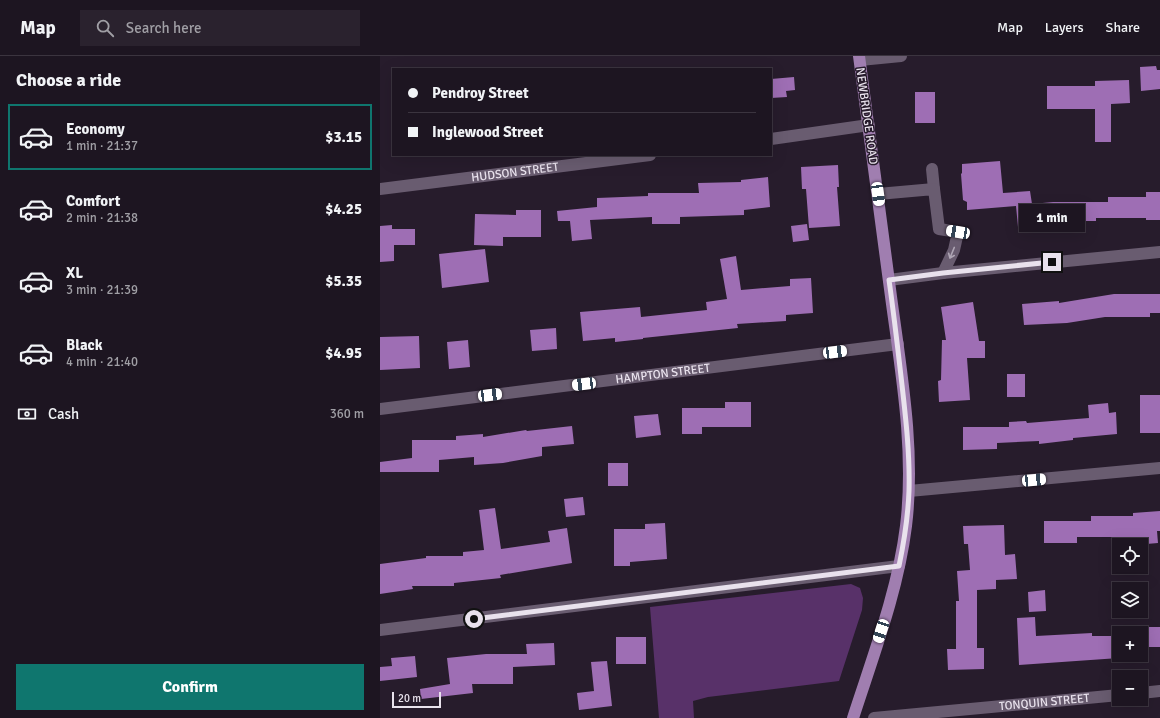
<!DOCTYPE html>
<html lang="en">
<head>
<meta charset="utf-8">
<style>
  body { margin:0; font-family:Signika,sans-serif; background:#2a222e; color:#f1f3f6; height:100vh; display:flex; flex-direction:column; font-size:15px; white-space:nowrap }
  * { box-sizing:border-box; margin:0 }
  p { font-size:13px; color:#a09fa5 }
  .icon { flex:none; width:22px; height:22px; fill:none; stroke:currentColor; stroke-width:2; stroke-linecap:round; stroke-linejoin:round }
  .map { position:relative; flex:1; overflow:hidden }
  .details { display:flex; flex-direction:column; background:#1d1521; width:380px }
  .details>* { flex:none }
  .top-card { position:absolute; left:12px; top:12px; width:380px; height:88px; border-radius:0px; box-shadow:0 4px 16px #0002,0 0 0 1px #3b343f; display:grid; align-content:center; height:88px; padding:0 16px; background:#1d1521 }
  .controls { position:absolute; left:732px; top:482px; display:grid; gap:8px }
  .controls a { display:grid; place-items:center; width:36px; height:36px; border-radius:0px; background:#1d1521; box-shadow:0 4px 16px #0002,0 0 0 1px #3b343f; font-size:20px }
  .scale { position:absolute; left:12px; bottom:10px; width:49px; box-sizing:border-box; padding-left:4px; border:2px solid #e9e2ed; border-top:0; font-size:11px; line-height:14px; white-space:nowrap; color:#e9e2ed; -webkit-text-stroke:3px #271c2c; paint-order:stroke }
  .end { position:absolute; width:18px; height:18px; margin:-9px; border:5px solid #e9e2ed; background:#111; box-shadow:0 0 0 2px #111 }
  .from { border-radius:50% }
  .bubble { position:absolute; height:28px; border-radius:0px; background:#1d1521; box-shadow:0 4px 16px #0002,0 0 0 1px #3b343f; font-size:13px; font-weight:700; line-height:28px; text-align:center }
  .car { position:absolute; width:12px; height:24px; margin:-12px -6px; border-radius:5px; box-shadow:0 0 3px 1px #0007; background:linear-gradient(#fff 24%,#345 0 40%,#fff 0 76%,#345 0 86%,#fff 0) }
  .top-card b { display:flex; align-items:center; gap:14px; height:38px; font-size:15px }
  .top-card b+b { border-top:1px solid #3b343f }
  .top-card i { width:10px; height:10px; background:#f1f3f6 }
  ul { padding:0; list-style:none }
  li { display:flex; align-items:center; gap:12px; height:66px; margin:0 8px 6px; padding:0 8px; border:2px solid transparent; border-radius:0px }
  li div { flex:1 }
  li b { display:block; font-size:15px }
  li em { font-style:normal; font-weight:700 }
  li.current { border-color:#0f766e }
  li>.icon { width:36px; height:36px; stroke-width:1.5 }
  h2 { padding:0 16px; font-size:18px; line-height:48px }
  .pay { display:flex; align-items:center; gap:10px; height:44px; padding:0 16px; font-size:15px }
  .pay p { margin-inline-start:auto }
  .primary-button { display:flex; gap:8px; margin-top:auto; padding:8px 16px }
  .primary-button a { flex:1; height:46px; border-radius:0px; background:#0f766e; color:#fff; font-size:16px; font-weight:700; line-height:46px; text-align:center }
  header { display:flex; align-items:center; gap:24px; box-sizing:border-box; height:56px; padding:0 20px; background:#1d1521; border-bottom:1px solid #3b343f }
  header strong { font-size:19px }
  nav { display:flex; gap:22px; margin-inline-start:auto; font-size:14px }
  .search { width:280px; height:36px; background:#2a222e; display:flex; align-items:center; gap:10px; box-sizing:border-box; padding:0 14px; border-radius:0px; color:#a09fa5; font-size:15px }
  main { display:flex; flex:1; min-height:0 }
  .map>svg:first-child { display:block }
  .grass { fill:#583169 }
  .building { fill:#9e6eb4 }
  .lines { fill:none; stroke-linecap:round; stroke-linejoin:round }
  .minor { stroke:#695c70; stroke-width:12 }
  .major { stroke:#a07eb0; stroke-width:12 }
  .oneway { stroke:#afa6b5 }
  .route { stroke:#e9e2ed; stroke-width:5 }
  .labels { text-anchor:middle; stroke-width:3; stroke-linejoin:round; paint-order:stroke }
  .street-label { font-size:12px; fill:#e9e2ed; stroke:#271c2c }
</style>
</head>
<body>
<header>
<strong>Map</strong>
<div class="search"><svg class="icon" aria-label="search" viewBox="0 0 24 24"><circle cx="10" cy="10" r="6"/><path d="M15 15l6 6"/></svg>Search here</div>
<nav><a>Map</a><a>Layers</a><a>Share</a></nav>
</header>
<main>
<section class="details">
<h2>Choose a ride</h2>
<ul>
<li class="current"><svg class="icon" aria-label="car" viewBox="0 0 24 24"><path d="M5 17H2v-5l4-1 3-4h7l3 4 3 1v5h-3M9 17h6M6 11h13"/><circle cx="7" cy="17" r="2"/><circle cx="17" cy="17" r="2"/></svg><div><b>Economy</b><p>1 min · 21:37</p></div><em>$3.15</em></li>
<li><svg class="icon" aria-label="car" viewBox="0 0 24 24"><path d="M5 17H2v-5l4-1 3-4h7l3 4 3 1v5h-3M9 17h6M6 11h13"/><circle cx="7" cy="17" r="2"/><circle cx="17" cy="17" r="2"/></svg><div><b>Comfort</b><p>2 min · 21:38</p></div><em>$4.25</em></li>
<li><svg class="icon" aria-label="car" viewBox="0 0 24 24"><path d="M5 17H2v-5l4-1 3-4h7l3 4 3 1v5h-3M9 17h6M6 11h13"/><circle cx="7" cy="17" r="2"/><circle cx="17" cy="17" r="2"/></svg><div><b>XL</b><p>3 min · 21:39</p></div><em>$5.35</em></li>
<li><svg class="icon" aria-label="car" viewBox="0 0 24 24"><path d="M5 17H2v-5l4-1 3-4h7l3 4 3 1v5h-3M9 17h6M6 11h13"/><circle cx="7" cy="17" r="2"/><circle cx="17" cy="17" r="2"/></svg><div><b>Black</b><p>4 min · 21:40</p></div><em>$4.95</em></li>
</ul>
<div class="pay"><svg class="icon" aria-label="cash" viewBox="0 0 24 24"><path d="M3 7h18v10H3z"/><circle cx="12" cy="12" r="2"/></svg>Cash<p>360 m</p></div>
<div class="primary-button"><a>Confirm</a></div>
</section>
<div class="map">
<svg width="780" height="662" viewBox="0 0 780 662">
  <rect width="100%" height="100%" fill="#271c2c"/>
  <!-- grass -->
  <path class="grass" d="M471,528L480,532L483,542L482,554L459,625L328,641L313,645L314,662H279L270,551Z"/>
  <!-- building -->
  <path class="building" d="M776,10L777,14H780V33L761,35L760,11Z
    M414,21L415,34L406,35L407,41L391,42V23Z
    M749,24L750,47L731,48V86H715V53H667V30H715V25Z
    M535,36H555V67H535Z
    M620,105L623,137L650,135L652,148L673,146H728V141H766V136H780V164H766V162H716V165H666V168L638,171L636,150L587,154V146L583,144L581,118L582,117V108Z
    M458,109L459,131H457L460,170L429,172L426,133H422L421,111Z
    M388,121L390,151L364,154V159L300,161V168H272V161L210,164L212,183L192,185L190,165H178L177,155L217,151V142L268,140V137H319L318,127L361,126V124Z
    M136,154H161V181H123V190L94,189L95,158L136,159Z
    M427,168L429,184L413,186L411,170Z
    M12,169V173H35V189H14V205L0,206V170Z
    M105,193L109,226L62,232L59,198Z
    M356,200L361,234L410,230V223L431,222L433,257L406,259V265L357,268L358,272L263,282V283L235,286V282L203,285L200,256L260,251L261,261L327,254L326,246L347,243L340,203Z
    M734,238H780V257H770V261H725L687,267L644,269L642,248L679,245V247Z
    M593,246L599,285H605V302H587L590,344L559,346L558,325L561,324L562,284H566L561,251Z
    M176,272L177,293L152,295L150,274Z
    M39,280L40,312L0,314V281Z
    M88,284L90,311L69,313L67,286Z
    M627,318H645V341H627Z
    M760,339H780V377H760Z
    M345,346H371V371H322V378H302V352H345Z
    M728,347L729,357L736,356L737,378L693,382V384L659,388V385L617,387V393L583,394V371H629V366L646,365L647,367L709,362L708,349Z
    M278,358L281,379L256,382L254,360Z
    M192,370L194,388L162,391V400L123,407L94,409V401L59,404V416H0V406L32,402V384H76V380L103,378V381L146,374L147,375Z
    M228,407H248V430H228Z
    M203,441L205,459L186,461L184,443Z
    M115,452L121,493L170,486L168,475L187,472L192,507L120,519L121,522L74,527V530H32L33,533L0,538V508L46,502V500H83V496L104,494L99,454Z
    M780,455V475H777L778,487L755,489L754,481H697V487H664V465H711V460H753V457Z
    M285,467L287,503L250,506V510H234V473H265V468Z
    M624,469L625,499L635,498L637,523L616,524V533L597,534V592H604V613L568,614L567,593H576V545H579L577,515L590,514L588,488H584L583,470Z
    M665,534L666,555L649,556L648,536Z
    M655,561L656,580L712,577V580H739V602L639,609L637,562Z
    M766,571H780V591H765Z
    M236,581H266V608H236Z
    M174,587L175,609L133,611V628H92L93,637L41,643L40,633L70,628L67,602L106,598H147L146,588Z
    M35,600L37,621L0,625V611L12,610L11,602Z
    M227,605L232,650L199,654L197,637L214,635L211,606Z"/>
  <g class="lines">
    <!-- minor -->
    <g class="minor">
      <path d="M480,4L521,0"/>
      <path d="M391,83L489,69"/>
      <path d="M552,113L554,133"/>
      <path id="s1" d="M0,133L270,99"/>
      <path d="M498,138L554,133L559,173L578,176L574,194L563,217"/>
      <path d="M509,224L563,217L780,196"/>
      <path id="s2" d="M0,353L518,288"/>
      <path d="M529,435L780,412"/>
      <path d="M0,574L519,510"/>
      <path d="M761,637L780,635"/>
      <path id="s3" d="M494,662L739,639"/>
    </g>
    <!-- major -->
    <path class="major" d="M473,662C493,600 518,535 526,470C535,397 522,321 512,248C501,165 490,83 479,0"/>
  </g>
  <!-- one-way arrows -->
  <defs><path id="oneway-shaft" d="M-6 0H5M1.5-3L5.5 0L1.5 3" fill="none" stroke-width="1.6" stroke-linecap="round" stroke-linejoin="round"/></defs>
  <use class="oneway" href="#oneway-shaft" transform="translate(572 197) rotate(112)"/>
  <g class="lines">
    <!-- route -->
    <path class="route" d="M94,563L519,510C524,486 528,461 529,435C530,400 526,364 522,329C518,294 514,259 509,224L563,217L672,206"/>
  </g>
  <g class="labels">
    <!-- street labels -->
    <g class="street-label">
      <text transform="translate(487 60) rotate(82)" y="4">NEWBRIDGE ROAD</text>
      <text dy="4" stroke="none"><textPath href="#s1" startOffset="136">HUDSON STREET</textPath></text>
      <text dy="4" stroke="none"><textPath href="#s2" startOffset="285">HAMPTON STREET</textPath></text>
      <text dy="4" stroke="none"><textPath href="#s3" startOffset="171">TONQUIN STREET</textPath></text>
    </g>
  </g>
</svg>
<div class="controls">
<a><svg class="icon" aria-label="locate" viewBox="0 0 24 24"><circle cx="12" cy="12" r="6"/><path d="M12 2v4M12 18v4M2 12h4M18 12h4"/></svg></a>
<a><svg class="icon" aria-label="layers" viewBox="0 0 24 24"><path d="M12 4l9 5-9 5-9-5zM3 14l9 5 9-5"/></svg></a>
<a>+</a>
<a>−</a>
</div>
<div class="scale">20 m</div>
<i class="end from" style="left:94px;top:563px"></i>
<i class="end" style="left:672px;top:206px"></i>
<div class="bubble" style="left:639px;top:148px;width:66px">1 min</div>
<i class="car" style="left:498px;top:138px;rotate:172deg"></i>
<i class="car" style="left:578px;top:176px;rotate:279deg"></i>
<i class="car" style="left:455px;top:296px;rotate:83deg"></i>
<i class="car" style="left:204px;top:328px;rotate:263deg"></i>
<i class="car" style="left:110px;top:339px;rotate:83deg"></i>
<i class="car" style="left:654px;top:424px;rotate:85deg"></i>
<i class="car" style="left:501px;top:575px;rotate:198deg"></i>
<div class="top-card">
<b><i class="from"></i>Pendroy Street</b>
<b><i></i>Inglewood Street</b>
</div>
</div>
</main>
</body>
</html>
